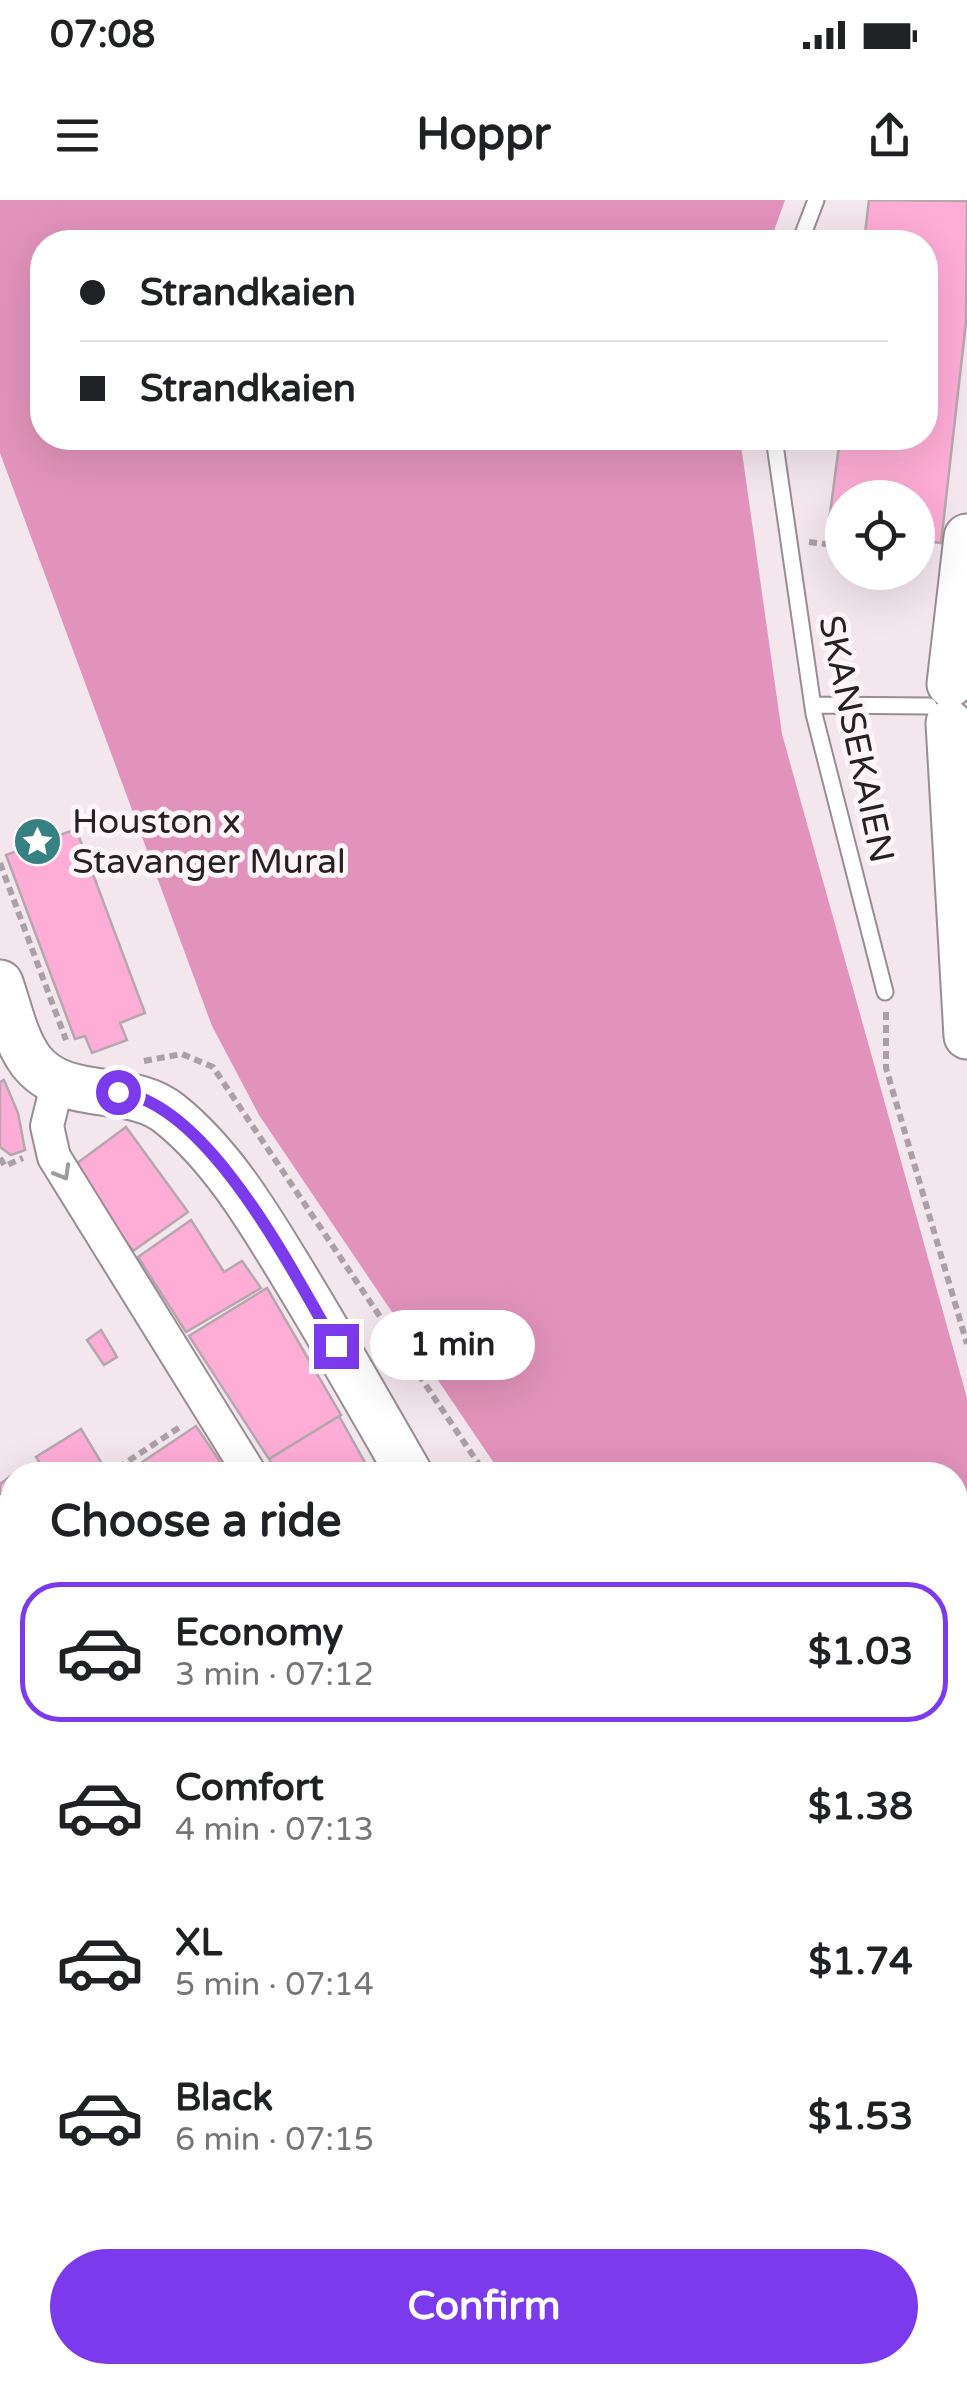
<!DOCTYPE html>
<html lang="en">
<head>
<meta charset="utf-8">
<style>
  body { margin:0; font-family:"Varela Round",sans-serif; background:#f6f6f6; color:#202124; height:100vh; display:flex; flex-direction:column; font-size:38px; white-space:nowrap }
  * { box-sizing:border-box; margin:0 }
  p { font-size:32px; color:#757577 }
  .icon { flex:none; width:55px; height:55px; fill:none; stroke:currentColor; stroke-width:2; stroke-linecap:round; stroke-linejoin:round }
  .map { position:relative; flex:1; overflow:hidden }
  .panel { position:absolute; left:0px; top:1262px; width:968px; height:922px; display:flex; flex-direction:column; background:#fff; border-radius:40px 40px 0 0; box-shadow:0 10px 40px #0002 }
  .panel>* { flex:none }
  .banner { position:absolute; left:30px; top:30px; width:908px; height:220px; border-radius:40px; box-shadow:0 10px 40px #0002; display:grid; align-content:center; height:220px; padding:0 50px; background:#fff }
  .buttons { position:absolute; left:825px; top:280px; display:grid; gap:20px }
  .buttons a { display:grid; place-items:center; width:110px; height:110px; border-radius:50%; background:#fff; box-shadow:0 10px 40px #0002; font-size:50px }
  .end { position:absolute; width:45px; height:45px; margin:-22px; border:12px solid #7c3aed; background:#fff; box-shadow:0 0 0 5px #fff }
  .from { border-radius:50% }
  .bubble { position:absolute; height:70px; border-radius:35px; background:#fff; box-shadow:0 10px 40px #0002; font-size:32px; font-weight:800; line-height:70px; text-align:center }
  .banner b { display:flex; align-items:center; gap:35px; height:95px; font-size:38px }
  .banner b+b { border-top:2px solid #e0e0e0 }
  .banner i { width:25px; height:25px; background:#202124 }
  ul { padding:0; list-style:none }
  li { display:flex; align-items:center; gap:30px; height:140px; margin:0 20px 15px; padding:0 30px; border:5px solid transparent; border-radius:40px }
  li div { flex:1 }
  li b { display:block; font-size:38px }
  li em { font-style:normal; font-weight:800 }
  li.active { border-color:#7c3aed }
  li>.icon { width:90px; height:90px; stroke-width:1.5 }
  h2 { padding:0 50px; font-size:45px; line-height:120px }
  .cta { display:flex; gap:20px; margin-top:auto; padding:20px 50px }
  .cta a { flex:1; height:115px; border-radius:60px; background:#7c3aed; color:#fff; font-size:40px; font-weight:800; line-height:115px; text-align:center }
  .status { display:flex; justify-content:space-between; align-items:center; height:70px; padding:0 50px; background:#fff; direction:ltr }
  .status svg { height:28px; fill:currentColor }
  header { display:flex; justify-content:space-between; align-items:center; height:130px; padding:0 50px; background:#fff; font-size:45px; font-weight:800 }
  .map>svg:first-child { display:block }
  .water { fill:#e293bb }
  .building { fill:#feadd6; stroke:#b5a7ad; stroke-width:2.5 }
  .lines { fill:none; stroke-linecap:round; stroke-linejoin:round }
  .lane-casing { stroke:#998c92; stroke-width:19 }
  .street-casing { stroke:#998c92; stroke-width:36 }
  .secondary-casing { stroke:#998c92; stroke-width:49 }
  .path { stroke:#aba0a5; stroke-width:6; stroke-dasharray:8 5; stroke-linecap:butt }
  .lane { stroke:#fff; stroke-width:15 }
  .street { stroke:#fff; stroke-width:32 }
  .secondary { stroke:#fff; stroke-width:45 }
  .oneway { stroke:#9d9b9c }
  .route { stroke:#7c3aed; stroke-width:12 }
  .labels { text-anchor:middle; stroke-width:10; stroke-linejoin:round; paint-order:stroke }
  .street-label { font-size:35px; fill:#262123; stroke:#fef5f9 }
  .poi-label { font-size:35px; fill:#262123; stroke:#fef5f9; text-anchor:start }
</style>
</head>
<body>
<div class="status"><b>07:08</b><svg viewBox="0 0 49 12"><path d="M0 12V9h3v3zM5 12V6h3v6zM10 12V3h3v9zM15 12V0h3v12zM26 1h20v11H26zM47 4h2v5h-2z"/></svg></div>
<header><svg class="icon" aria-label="menu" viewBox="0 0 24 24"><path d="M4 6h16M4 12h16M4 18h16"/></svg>Hoppr<svg class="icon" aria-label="share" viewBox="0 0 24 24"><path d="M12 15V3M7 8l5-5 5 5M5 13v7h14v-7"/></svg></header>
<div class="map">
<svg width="967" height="2184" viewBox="0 0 967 2184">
  <rect width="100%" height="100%" fill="#f4e6ed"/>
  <!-- water -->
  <path class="water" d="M0,0H785L770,42H42V238H740L782,534L967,1198V1785L955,1778V1275H502L259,915L212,826L0,253Z"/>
  <!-- building -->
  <path class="building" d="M869,0L967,1L966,122L941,343L918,340V298H842V331L828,329L840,238H925V42H864Z
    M76,629L145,813L120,823L127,840L92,853L85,836L75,839L6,655Z
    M4,880L18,913L25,950L11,955L0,947V882Z
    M126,927L188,1012L133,1051L72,967Z
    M191,1020L224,1072L242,1061L261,1088L186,1132L138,1057Z
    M267,1088L341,1215L269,1259L189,1136Z
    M101,1130L117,1157L104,1165L87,1140Z
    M339,1216L372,1275H279L269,1259Z
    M196,1226L229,1275H123Z
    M81,1229L104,1267L91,1275H47L36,1257Z
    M12,1275V1314L0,1291V1284Z
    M7,1355L12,1366V1397L0,1403V1358Z
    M12,1398V1456L0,1440V1408Z
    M7,1534L12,1535V1575L5,1573L11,1547L4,1545Z
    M0,1611L12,1622V1655L0,1663Z
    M0,1878L12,1897V1928L4,1934Z
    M955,2111L967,2115V2131L955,2162Z
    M12,2157V2172H59L66,2184H0V2164Z
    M128,2172H247L255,2184H136Z
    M247,2172H526L532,2184H255Z
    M668,2172H740L748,2184H676Z
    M759,2172H777L793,2184H750Z
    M777,2172H844L851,2177L846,2184H793Z"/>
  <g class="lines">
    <defs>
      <path id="lane" d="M800,42L816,0
        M774,238L814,514L885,792
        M813,505L929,506
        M890,2172L904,2177"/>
      <path id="street" d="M58,881L47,926L54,957L251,1275
        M0,1311L12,1334
        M0,1589L12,1599
        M0,2042L12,2062
        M0,2126L12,2118
        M85,2172L92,2184"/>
      <path id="secondary" d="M950,484L967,337
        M949,523L967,836
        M0,783C9,808 15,840 31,861C65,905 130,881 170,914C221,955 257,1015 291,1071C332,1138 371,1207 410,1275
        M0,1755L12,1761
        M955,1922L967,1927
        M592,2172L602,2184"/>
    </defs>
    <!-- lane casing -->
    <use href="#lane" class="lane-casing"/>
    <!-- street casing -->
    <use href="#street" class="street-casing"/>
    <!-- secondary casing -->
    <use href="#secondary" class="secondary-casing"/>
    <!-- path -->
    <path class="path" d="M809,342L842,346
      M0,663L66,840
      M886,812V868L967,1144
      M144,861L182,854L213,867L486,1275
      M0,958L5,966L23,958
      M107,1275L183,1225
      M955,1405L967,1401
      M0,1534L12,1496
      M955,1595L967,1591
      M0,1700L12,1697
      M955,1793L967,1800
      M955,2088L967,2093
      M330,2172L336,2184"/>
    <!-- lane -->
    <use href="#lane" class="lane"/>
    <!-- street -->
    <use href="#street" class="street"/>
    <!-- secondary -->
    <use href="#secondary" class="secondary"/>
  </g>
  <!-- one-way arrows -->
  <defs><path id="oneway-chevron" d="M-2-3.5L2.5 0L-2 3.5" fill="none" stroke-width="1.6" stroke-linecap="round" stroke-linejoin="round" transform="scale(2.5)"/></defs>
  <use class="oneway" href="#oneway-chevron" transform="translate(63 973) rotate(60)"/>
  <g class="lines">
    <!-- route -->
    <path class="route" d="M118,892C209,903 293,1073 336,1146"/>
  </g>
  <!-- icons -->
  <defs>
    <symbol id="sight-disc" viewBox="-11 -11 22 22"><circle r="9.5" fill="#388183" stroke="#fef5f9"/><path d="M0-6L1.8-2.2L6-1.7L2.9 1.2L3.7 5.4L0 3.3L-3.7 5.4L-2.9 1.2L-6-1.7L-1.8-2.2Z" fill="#fff"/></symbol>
  </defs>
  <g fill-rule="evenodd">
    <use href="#sight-disc" x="10" y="614" width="55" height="55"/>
  </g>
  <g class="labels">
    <!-- street labels -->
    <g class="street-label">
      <text transform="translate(857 539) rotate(78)" y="12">SKANSEKAIEN</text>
    </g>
    <!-- poi labels -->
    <g class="poi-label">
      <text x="72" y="633">Houston x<tspan x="72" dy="40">Stavanger Mural</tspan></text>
    </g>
  </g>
</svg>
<div class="buttons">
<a><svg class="icon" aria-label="locate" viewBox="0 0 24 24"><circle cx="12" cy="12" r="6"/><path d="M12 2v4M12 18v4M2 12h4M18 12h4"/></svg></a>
</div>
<i class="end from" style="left:118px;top:892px"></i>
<i class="end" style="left:336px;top:1146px"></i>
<div class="bubble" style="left:370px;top:1110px;width:165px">1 min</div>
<div class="banner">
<b><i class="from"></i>Strandkaien</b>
<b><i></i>Strandkaien</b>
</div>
<section class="panel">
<h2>Choose a ride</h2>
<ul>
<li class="active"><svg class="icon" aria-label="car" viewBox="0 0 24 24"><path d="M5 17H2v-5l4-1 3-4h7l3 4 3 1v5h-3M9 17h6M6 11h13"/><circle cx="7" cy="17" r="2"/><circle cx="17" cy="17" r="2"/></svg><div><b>Economy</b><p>3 min · 07:12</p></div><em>$1.03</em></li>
<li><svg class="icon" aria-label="car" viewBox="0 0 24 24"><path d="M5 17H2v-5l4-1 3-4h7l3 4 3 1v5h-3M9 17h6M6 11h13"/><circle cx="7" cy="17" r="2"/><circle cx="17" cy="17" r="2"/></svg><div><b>Comfort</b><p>4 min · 07:13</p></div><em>$1.38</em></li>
<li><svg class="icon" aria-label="car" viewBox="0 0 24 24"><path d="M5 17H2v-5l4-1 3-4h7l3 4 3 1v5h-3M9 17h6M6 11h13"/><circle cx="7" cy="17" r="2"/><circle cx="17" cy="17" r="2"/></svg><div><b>XL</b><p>5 min · 07:14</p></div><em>$1.74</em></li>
<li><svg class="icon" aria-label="car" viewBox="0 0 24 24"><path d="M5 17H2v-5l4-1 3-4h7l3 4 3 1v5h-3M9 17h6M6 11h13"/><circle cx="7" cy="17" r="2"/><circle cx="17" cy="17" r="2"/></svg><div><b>Black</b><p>6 min · 07:15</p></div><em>$1.53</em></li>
</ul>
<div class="cta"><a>Confirm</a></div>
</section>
</div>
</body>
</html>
